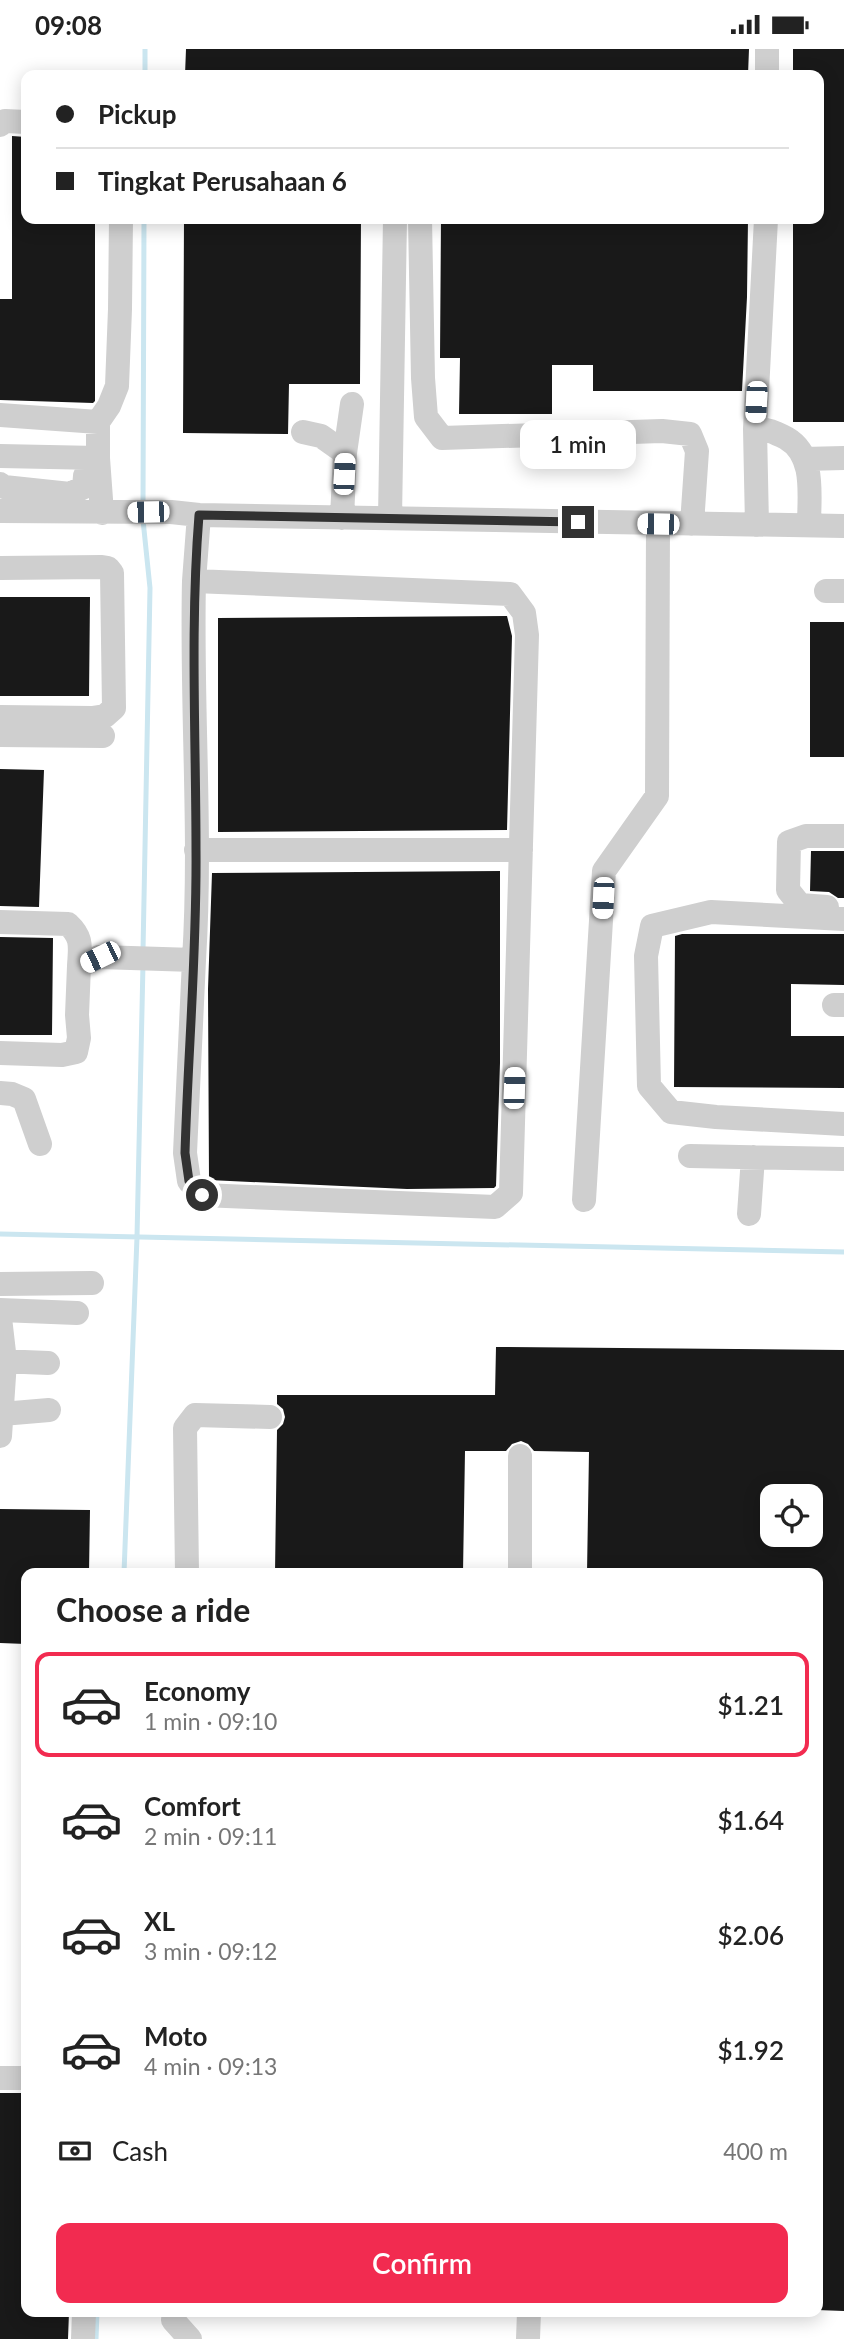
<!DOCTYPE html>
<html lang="en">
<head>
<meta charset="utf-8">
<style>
  body { margin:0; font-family:Lato,sans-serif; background:#f2f2f2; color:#222; height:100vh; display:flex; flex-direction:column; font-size:26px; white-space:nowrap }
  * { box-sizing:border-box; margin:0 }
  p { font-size:23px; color:#767676 }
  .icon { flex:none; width:38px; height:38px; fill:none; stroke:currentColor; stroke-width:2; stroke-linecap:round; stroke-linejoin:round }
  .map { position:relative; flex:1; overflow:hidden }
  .sheet { position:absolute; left:21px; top:1519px; width:802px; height:749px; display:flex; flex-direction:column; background:#fff; border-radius:14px; box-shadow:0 4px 18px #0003 }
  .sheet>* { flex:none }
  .hud { position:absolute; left:21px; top:21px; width:803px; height:154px; border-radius:14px; box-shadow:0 4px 18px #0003; display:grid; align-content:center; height:154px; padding:0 35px; background:#fff }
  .buttons { position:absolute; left:760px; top:1435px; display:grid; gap:14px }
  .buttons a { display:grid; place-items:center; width:63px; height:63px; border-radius:14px; background:#fff; box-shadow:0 4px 18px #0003; font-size:35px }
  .end { position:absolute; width:32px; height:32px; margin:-16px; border:9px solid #323232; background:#fff; box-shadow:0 0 0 4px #fff }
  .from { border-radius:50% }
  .bubble { position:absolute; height:49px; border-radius:14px; background:#fff; box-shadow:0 4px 18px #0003; font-size:23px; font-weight:600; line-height:49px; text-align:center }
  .car { position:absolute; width:21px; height:42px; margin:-21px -10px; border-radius:9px; box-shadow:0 0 5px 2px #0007; background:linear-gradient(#fff 24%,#345 0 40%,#fff 0 76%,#345 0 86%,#fff 0) }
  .hud b { display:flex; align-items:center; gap:24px; height:66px; font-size:26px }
  .hud b+b { border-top:2px solid #e0e0e0 }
  .hud i { width:18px; height:18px; background:#222 }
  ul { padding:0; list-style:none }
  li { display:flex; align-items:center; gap:21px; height:105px; margin:0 14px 10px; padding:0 21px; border:4px solid transparent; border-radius:14px }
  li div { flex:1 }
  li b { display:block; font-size:26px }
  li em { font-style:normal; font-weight:600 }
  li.current { border-color:#f22b50 }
  li>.icon { width:63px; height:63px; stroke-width:1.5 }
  h2 { padding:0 35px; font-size:32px; line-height:84px }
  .pay { display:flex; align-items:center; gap:18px; height:77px; padding:0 35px; font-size:26px }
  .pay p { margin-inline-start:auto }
  .primary-button { display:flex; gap:14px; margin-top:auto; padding:14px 35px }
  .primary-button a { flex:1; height:80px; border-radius:14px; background:#f22b50; color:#fff; font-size:28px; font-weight:600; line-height:80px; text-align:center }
  .status { display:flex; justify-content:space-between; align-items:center; height:49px; padding:0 35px; background:#fff; direction:ltr }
  .status svg { height:19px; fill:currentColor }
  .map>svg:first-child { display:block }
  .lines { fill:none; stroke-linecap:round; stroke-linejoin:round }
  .stream { stroke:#cbe6f0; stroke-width:5 }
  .building { fill:#191919; fill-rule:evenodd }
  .minor { stroke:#cfcfcf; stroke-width:24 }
  .route { stroke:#323232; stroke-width:9 }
</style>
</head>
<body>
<div class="status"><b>09:08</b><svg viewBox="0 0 49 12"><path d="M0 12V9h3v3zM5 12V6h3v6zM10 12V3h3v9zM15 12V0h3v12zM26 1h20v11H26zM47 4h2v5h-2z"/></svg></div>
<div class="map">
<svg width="844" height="2290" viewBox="0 0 844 2290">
  <rect width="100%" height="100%" fill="#fff"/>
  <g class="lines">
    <!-- stream -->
    <path class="stream" d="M145,26V0
      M143,458L144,170
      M143,902L150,539L143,471
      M0,1185L844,1203
      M124,1524L137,1188L143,915
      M96,2290L97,2263"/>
  </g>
  <!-- building -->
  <path class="building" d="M186,0H749L748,26H185Z
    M793,0H844V373H793V170H819V26H793Z
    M12,87L26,88V170H95V352L93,354L0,351V250H12Z
    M184,170H361L360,335H289L288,385L183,384Z
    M441,170H748L747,248L742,342H593V316H552V365H459L460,309H440Z
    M0,548H90L89,647H0Z
    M507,567L512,587L507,781L218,783V569Z
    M810,573H844V708H810Z
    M0,720L44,721L39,858L0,857Z
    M811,802H844V849H838L829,843L810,842Z
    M500,822V1014L496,1137L494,1139L407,1140L209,1131L208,940L212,824Z
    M682,885H844V936L791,935V987H844V1039L674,1038L675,887Z
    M0,888L53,889L52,986H0Z
    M496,1298L844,1301V2262L817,2261V1524H587L589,1403L534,1402L528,1395L521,1392L512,1395L506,1402H465L463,1524H275L277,1381L283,1375L285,1368L283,1360L277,1355V1346H495ZM772,1447H810V1486H772Z
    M0,1460L90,1461L89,1524H26V1595L0,1594Z
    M0,2044H26V2263H69L68,2290H0Z"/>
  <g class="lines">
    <!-- minor -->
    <path class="minor" d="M767,26V0
      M0,76L5,72L26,73
      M420,170L423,329L426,368L442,389L662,382L690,385L697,402L692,475
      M766,170L755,380C768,380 774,383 786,389C816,406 809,447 809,476
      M0,366L98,373
      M755,380L757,476
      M303,383L321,387L345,404L342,469
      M345,404L352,355
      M0,407L98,409L102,464
      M98,409V373L109,357L117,337L120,260L121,170
      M804,410L844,409
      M0,435L4,438L70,445L84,438L85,427
      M0,462L171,463L199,466L844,477
      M390,469L395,170
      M0,519L102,518L108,519L112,524L114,659L105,667L92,669L0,668
      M194,532L199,466
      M826,542H844
      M0,686L103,687
      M196,801H521
      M827,858L800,856L788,841L789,793L806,787H844
      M844,870L711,863L652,877L646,907L649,1037L671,1063L716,1068L844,1075
      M0,873L68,875C83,889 80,898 79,917
      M834,956H844
      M0,1004L62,1006L76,1003L79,989L77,966L79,917L99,908L194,911L185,1104L189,1132L202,1146L495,1158L511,1144L527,586L524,564L510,545L194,532C191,658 202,785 194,911
      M0,1044L12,1045L24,1050L40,1095
      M690,1107L844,1110
      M584,1151L604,822L657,747L658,475
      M749,1165L753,1108
      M0,1235L92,1234
      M0,1261L77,1264
      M0,1269L5,1312L0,1387
      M0,1312L48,1314
      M2,1365L49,1361
      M520,1407V1524
      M187,1524L185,1379L195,1366L270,1368
      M0,2029H26
      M174,2263L173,2271L190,2290
      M83,2290L84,2263
      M528,2290L529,2263"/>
  </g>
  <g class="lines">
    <!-- route -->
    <path class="route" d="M202,1146L189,1132L185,1104C188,1003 197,902 196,801C196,689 190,578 199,466L578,473"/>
  </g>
</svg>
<div class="buttons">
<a><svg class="icon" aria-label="locate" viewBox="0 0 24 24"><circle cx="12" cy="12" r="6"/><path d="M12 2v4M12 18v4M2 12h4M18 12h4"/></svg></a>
</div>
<i class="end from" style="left:202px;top:1146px"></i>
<i class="end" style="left:578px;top:473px"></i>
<div class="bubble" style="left:520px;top:371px;width:116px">1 min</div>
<i class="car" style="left:756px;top:353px;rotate:183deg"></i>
<i class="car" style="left:344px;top:425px;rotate:3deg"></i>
<i class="car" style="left:148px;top:463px;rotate:269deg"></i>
<i class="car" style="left:658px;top:475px;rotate:271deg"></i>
<i class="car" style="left:603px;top:849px;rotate:183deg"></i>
<i class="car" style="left:100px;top:908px;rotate:244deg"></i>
<i class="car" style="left:514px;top:1039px;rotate:2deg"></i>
<div class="hud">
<b><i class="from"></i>Pickup</b>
<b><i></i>Tingkat Perusahaan 6</b>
</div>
<section class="sheet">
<h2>Choose a ride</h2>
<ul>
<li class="current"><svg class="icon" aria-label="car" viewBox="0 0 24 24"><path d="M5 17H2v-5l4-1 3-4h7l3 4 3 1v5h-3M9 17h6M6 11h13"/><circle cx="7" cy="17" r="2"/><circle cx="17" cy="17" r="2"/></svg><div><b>Economy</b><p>1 min · 09:10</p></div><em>$1.21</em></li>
<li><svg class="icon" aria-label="car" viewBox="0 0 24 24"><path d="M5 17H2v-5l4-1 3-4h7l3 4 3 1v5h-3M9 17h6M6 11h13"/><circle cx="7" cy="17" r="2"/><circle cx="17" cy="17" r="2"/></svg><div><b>Comfort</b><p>2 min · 09:11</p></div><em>$1.64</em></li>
<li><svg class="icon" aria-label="car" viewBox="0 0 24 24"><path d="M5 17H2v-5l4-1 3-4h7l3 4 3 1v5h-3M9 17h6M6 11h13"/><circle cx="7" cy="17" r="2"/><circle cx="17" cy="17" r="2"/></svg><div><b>XL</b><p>3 min · 09:12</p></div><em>$2.06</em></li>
<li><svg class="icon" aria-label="car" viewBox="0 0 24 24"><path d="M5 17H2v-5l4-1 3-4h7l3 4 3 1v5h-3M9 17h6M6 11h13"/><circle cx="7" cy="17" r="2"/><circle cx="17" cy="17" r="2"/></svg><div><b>Moto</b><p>4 min · 09:13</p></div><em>$1.92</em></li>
</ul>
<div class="pay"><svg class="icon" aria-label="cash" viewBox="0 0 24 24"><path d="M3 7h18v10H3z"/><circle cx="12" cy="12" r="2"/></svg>Cash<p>400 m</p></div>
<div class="primary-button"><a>Confirm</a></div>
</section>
</div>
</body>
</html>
